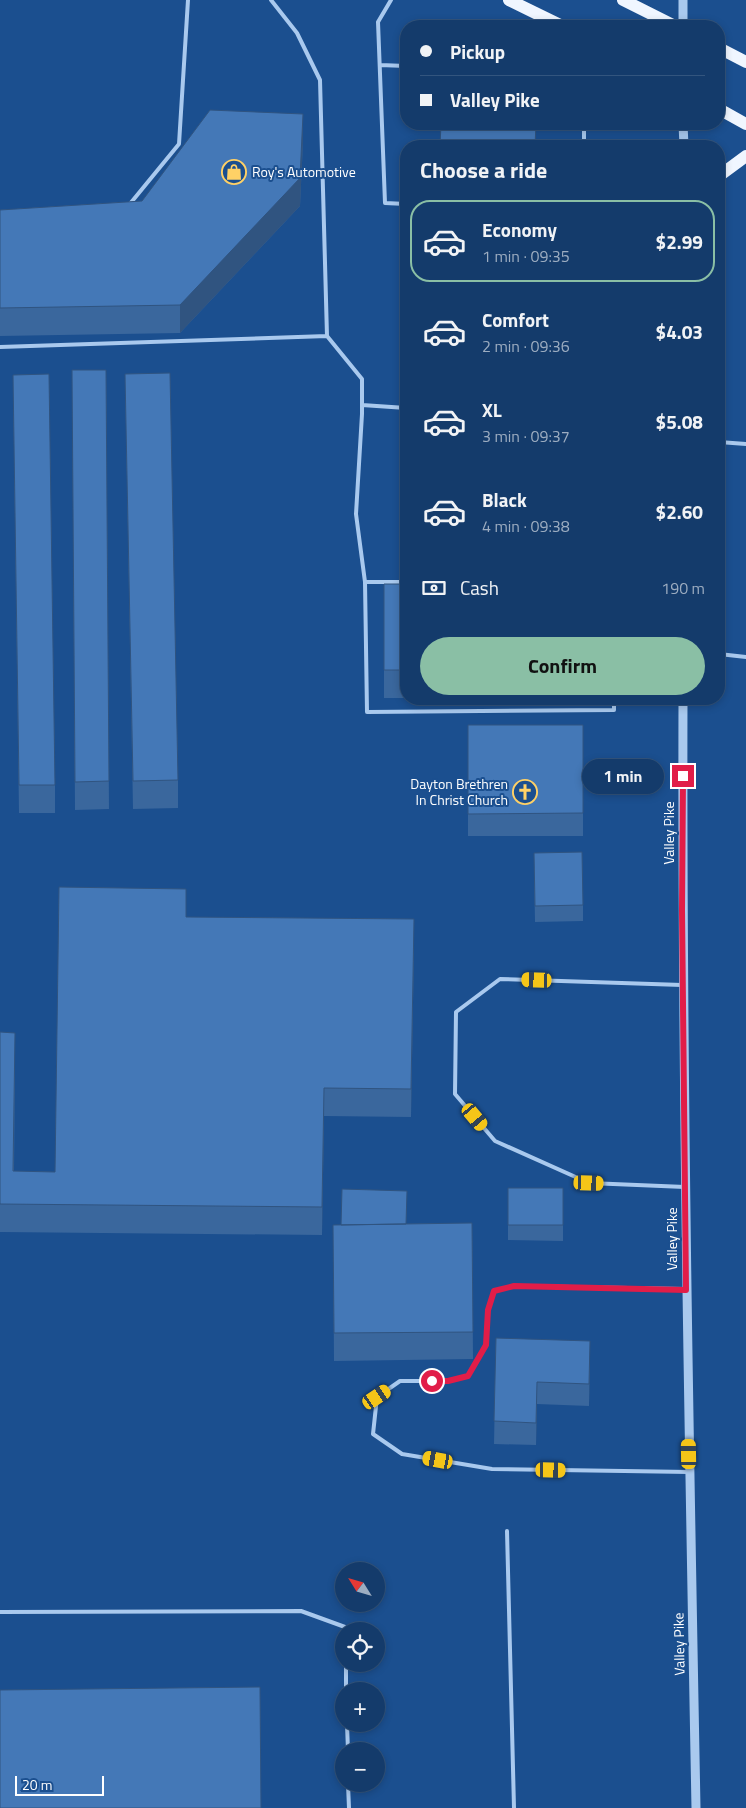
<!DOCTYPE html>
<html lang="en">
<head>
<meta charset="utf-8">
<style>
  body { margin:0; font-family:"Titillium Web",sans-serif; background:#214673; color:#f1f3f6; height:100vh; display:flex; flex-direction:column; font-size:19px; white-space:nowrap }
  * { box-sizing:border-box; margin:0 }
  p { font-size:16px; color:#9dadc1 }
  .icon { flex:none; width:28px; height:28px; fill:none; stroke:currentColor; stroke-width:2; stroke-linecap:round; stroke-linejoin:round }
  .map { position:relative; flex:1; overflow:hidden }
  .sheet { position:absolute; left:400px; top:140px; width:325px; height:565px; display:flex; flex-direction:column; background:#143b6b; border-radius:20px; box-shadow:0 2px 8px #0003,0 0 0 1px #33557e }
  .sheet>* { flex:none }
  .top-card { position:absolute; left:400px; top:20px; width:325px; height:110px; border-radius:20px; box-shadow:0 2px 8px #0003,0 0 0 1px #33557e; display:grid; align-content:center; height:110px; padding:0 20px; background:#143b6b }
  .needle { width:32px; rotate:307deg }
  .controls { position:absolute; left:335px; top:1562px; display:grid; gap:10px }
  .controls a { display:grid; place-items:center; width:50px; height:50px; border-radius:50%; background:#143b6b; box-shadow:0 2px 8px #0003,0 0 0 1px #33557e; font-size:25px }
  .scale { position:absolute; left:15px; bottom:12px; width:89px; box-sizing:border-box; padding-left:5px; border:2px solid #fff; border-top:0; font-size:14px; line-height:18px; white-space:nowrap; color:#fff; -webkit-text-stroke:4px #1b4f8f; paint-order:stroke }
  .end { position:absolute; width:22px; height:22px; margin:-11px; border:6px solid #e11d48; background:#fff; box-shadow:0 0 0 2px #fff }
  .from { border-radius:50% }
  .bubble { position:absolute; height:35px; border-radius:18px; background:#143b6b; box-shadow:0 2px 8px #0003,0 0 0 1px #33557e; font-size:16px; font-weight:700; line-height:35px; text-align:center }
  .car { position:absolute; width:15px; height:30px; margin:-15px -8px; border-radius:6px; box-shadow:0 0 4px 1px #0007; background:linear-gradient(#f5c518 24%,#345 0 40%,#f5c518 0 76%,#345 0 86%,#f5c518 0) }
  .top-card b { display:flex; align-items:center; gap:18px; height:48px; font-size:19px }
  .top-card b+b { border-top:1px solid #33557e }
  .top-card i { width:12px; height:12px; background:#f1f3f6 }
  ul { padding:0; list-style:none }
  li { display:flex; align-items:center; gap:15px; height:82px; margin:0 10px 8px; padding:0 10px; border:2px solid transparent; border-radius:20px }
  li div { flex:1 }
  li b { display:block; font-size:19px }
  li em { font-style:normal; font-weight:700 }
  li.on { border-color:#8abfa5 }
  li>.icon { width:45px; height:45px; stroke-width:1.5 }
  h2 { padding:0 20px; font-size:22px; line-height:60px }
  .pay { display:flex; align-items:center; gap:12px; height:55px; padding:0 20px; font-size:19px }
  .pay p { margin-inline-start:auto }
  .primary-button { display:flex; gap:10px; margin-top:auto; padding:10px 20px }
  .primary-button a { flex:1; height:58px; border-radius:30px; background:#8abfa5; color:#111; font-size:20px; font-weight:700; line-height:58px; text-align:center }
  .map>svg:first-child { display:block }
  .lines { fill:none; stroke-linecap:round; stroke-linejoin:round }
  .service { stroke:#a9c9ee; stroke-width:4 }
  .tertiary { stroke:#a9c9ee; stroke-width:9 }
  .primary { stroke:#f0f6ff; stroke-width:12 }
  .wall { fill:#3a679d }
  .shaded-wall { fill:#305480 }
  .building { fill:#4478b7; stroke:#305480 }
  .route { stroke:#e11d48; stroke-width:6 }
  .labels { text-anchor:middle; stroke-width:4; stroke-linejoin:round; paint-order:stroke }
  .poi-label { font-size:14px; fill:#fff; stroke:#1b4f8f; text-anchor:start }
  .street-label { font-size:14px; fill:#fff; stroke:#1b4f8f }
</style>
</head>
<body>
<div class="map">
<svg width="746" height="1808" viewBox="0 0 746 1808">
  <rect width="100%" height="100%" fill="#1b4f8f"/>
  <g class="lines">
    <!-- service -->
    <path class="service" d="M271,0L297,33L320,80L327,336
      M391,0L378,22L385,203L406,204
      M380,65L406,66
      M580,124L584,127V146
      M129,205L179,144L188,0
      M0,347L327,336L362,379V414L356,514L365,582H406
      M362,405L406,408
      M719,442L746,444
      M365,582L367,712L614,710V699
      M719,654L746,657
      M682,985L500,979L456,1012L455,1094L495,1141L589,1183L685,1187
      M686,1289L514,1286L494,1291L488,1311L486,1345L468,1376L448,1381H400L377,1397L373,1434L402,1454L492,1469L690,1472
      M507,1531L514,1808
      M0,1612L301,1611L345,1627V1631
      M346,1664V1691
      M347,1724L348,1751
      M348,1784L349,1808"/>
    <!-- tertiary -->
    <path class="tertiary" d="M683,0V26
      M683,124L684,146
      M683,699C682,1069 689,1438 696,1808"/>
    <!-- primary -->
    <path class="primary" d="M509,0L562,26
      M623,0L675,26
      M719,48L746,62
      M719,109L746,124
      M719,176L746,156"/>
  </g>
  <!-- wall -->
  <path class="wall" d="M303,142L300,206L180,333L0,336V210L142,201Z
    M72,370H106L109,809L75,810Z
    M125,374L178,780V808L133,809Z
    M13,375L55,785V813H19Z
    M384,584H406V698H384Z
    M468,725H583V836H468Z
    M534,868L583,905V921L535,922Z
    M186,917L414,947L411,1117L324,1116L322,1235L0,1232V1032L15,1061L14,1171L55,1172Z
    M508,1188H563V1241L508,1240Z
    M472,1223L473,1359L334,1361L333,1225Z
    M496,1338L590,1363L589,1406L537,1404L536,1445L494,1444Z"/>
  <!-- shaded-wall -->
  <path class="shaded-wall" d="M303,114V142L300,206L180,333V305Z
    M536,124V146H535Z
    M414,919V947L411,1117V1089Z
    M324,1088V1116L322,1235V1207Z
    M590,1341V1363L589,1406V1384Z
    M537,1382V1404L536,1445V1423Z"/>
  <!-- building -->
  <path class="building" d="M210,110L303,114L300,178L180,305L0,308V210L142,201Z
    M441,124H536L535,146H440Z
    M72,370H106L109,781L75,782Z
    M170,373L178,780L133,781L125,374Z
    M49,374L55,785H19L13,375Z
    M384,584H406V670H384Z
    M468,725H583V813L468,814Z
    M582,852L583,905L535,906L534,853Z
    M59,887L186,889V917L414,919L411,1089L324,1088L322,1207L0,1204V1032L15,1033L13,1171L55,1172Z
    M508,1188H563V1225H508Z
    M342,1189L407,1191L406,1224L341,1225Z
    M472,1223L473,1332L334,1333L333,1225Z
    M496,1338L590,1341L589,1384L537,1382L536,1423L494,1421Z
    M260,1687L261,1808H0V1690Z"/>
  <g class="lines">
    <!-- route -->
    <path class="route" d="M432,1381H448L468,1376L486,1345L488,1310L494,1291L514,1286L686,1290L682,910L683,776"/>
  </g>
  <!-- icons -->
  <defs>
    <symbol id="shop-ring" viewBox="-11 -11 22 22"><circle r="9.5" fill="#1b4f8f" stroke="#ffd166" stroke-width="1.5"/><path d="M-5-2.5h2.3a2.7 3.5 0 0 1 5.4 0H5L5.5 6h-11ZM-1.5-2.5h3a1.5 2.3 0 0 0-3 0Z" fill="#ffd166"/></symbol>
    <symbol id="church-ring" viewBox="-11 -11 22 22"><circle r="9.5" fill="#1b4f8f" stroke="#ffd166" stroke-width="1.5"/><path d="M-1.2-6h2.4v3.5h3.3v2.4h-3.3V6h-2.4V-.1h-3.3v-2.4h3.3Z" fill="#ffd166"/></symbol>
  </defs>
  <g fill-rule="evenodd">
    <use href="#shop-ring" x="220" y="158" width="28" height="28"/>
    <use href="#church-ring" x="511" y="778" width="28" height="28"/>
  </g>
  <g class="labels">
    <!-- poi labels -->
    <g class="poi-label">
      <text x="252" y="177">Roy's Automotive</text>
      <text x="508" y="789" text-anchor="end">Dayton Brethren<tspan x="508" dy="16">In Christ Church</tspan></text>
    </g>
    <!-- street labels -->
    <g class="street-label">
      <text transform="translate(669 833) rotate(-90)" y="5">Valley Pike</text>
      <text transform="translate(672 1239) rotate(-90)" y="5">Valley Pike</text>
      <text transform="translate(679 1644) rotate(-91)" y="5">Valley Pike</text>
    </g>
  </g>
</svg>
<div class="controls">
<a><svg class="needle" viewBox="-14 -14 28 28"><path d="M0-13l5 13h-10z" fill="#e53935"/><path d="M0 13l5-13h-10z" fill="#9dadc1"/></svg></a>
<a><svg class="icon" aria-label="locate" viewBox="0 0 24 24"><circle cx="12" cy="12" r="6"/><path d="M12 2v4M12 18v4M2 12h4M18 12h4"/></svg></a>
<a>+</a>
<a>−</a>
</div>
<div class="scale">20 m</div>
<i class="end from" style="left:432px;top:1381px"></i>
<i class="end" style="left:683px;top:776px"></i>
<div class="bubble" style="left:582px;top:759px;width:82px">1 min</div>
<i class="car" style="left:537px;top:980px;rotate:272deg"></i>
<i class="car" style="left:475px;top:1117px;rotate:140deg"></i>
<i class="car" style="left:589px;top:1183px;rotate:92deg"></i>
<i class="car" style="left:377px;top:1397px;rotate:56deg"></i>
<i class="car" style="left:689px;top:1454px;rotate:359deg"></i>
<i class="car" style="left:438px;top:1460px;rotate:280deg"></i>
<i class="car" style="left:551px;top:1470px;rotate:91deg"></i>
<div class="top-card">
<b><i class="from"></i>Pickup</b>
<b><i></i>Valley Pike</b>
</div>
<section class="sheet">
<h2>Choose a ride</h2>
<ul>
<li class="on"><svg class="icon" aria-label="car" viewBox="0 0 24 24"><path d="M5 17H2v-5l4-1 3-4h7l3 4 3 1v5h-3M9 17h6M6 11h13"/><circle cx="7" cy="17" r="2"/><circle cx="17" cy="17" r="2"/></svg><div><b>Economy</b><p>1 min · 09:35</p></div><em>$2.99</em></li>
<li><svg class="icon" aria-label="car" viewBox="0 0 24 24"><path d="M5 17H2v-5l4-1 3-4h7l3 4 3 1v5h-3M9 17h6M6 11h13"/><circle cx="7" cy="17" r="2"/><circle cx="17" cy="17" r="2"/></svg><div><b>Comfort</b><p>2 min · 09:36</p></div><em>$4.03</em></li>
<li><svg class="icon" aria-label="car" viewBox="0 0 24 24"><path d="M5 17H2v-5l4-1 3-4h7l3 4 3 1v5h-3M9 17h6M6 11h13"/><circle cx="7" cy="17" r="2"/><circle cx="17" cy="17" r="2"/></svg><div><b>XL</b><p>3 min · 09:37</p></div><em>$5.08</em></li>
<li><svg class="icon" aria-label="car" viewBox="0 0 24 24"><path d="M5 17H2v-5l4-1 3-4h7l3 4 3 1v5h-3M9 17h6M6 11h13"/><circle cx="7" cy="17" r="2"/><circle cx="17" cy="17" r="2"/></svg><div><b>Black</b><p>4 min · 09:38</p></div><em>$2.60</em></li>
</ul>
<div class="pay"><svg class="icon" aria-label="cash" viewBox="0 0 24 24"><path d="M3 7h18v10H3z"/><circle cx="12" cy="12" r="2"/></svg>Cash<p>190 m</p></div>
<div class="primary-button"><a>Confirm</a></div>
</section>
</div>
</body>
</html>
